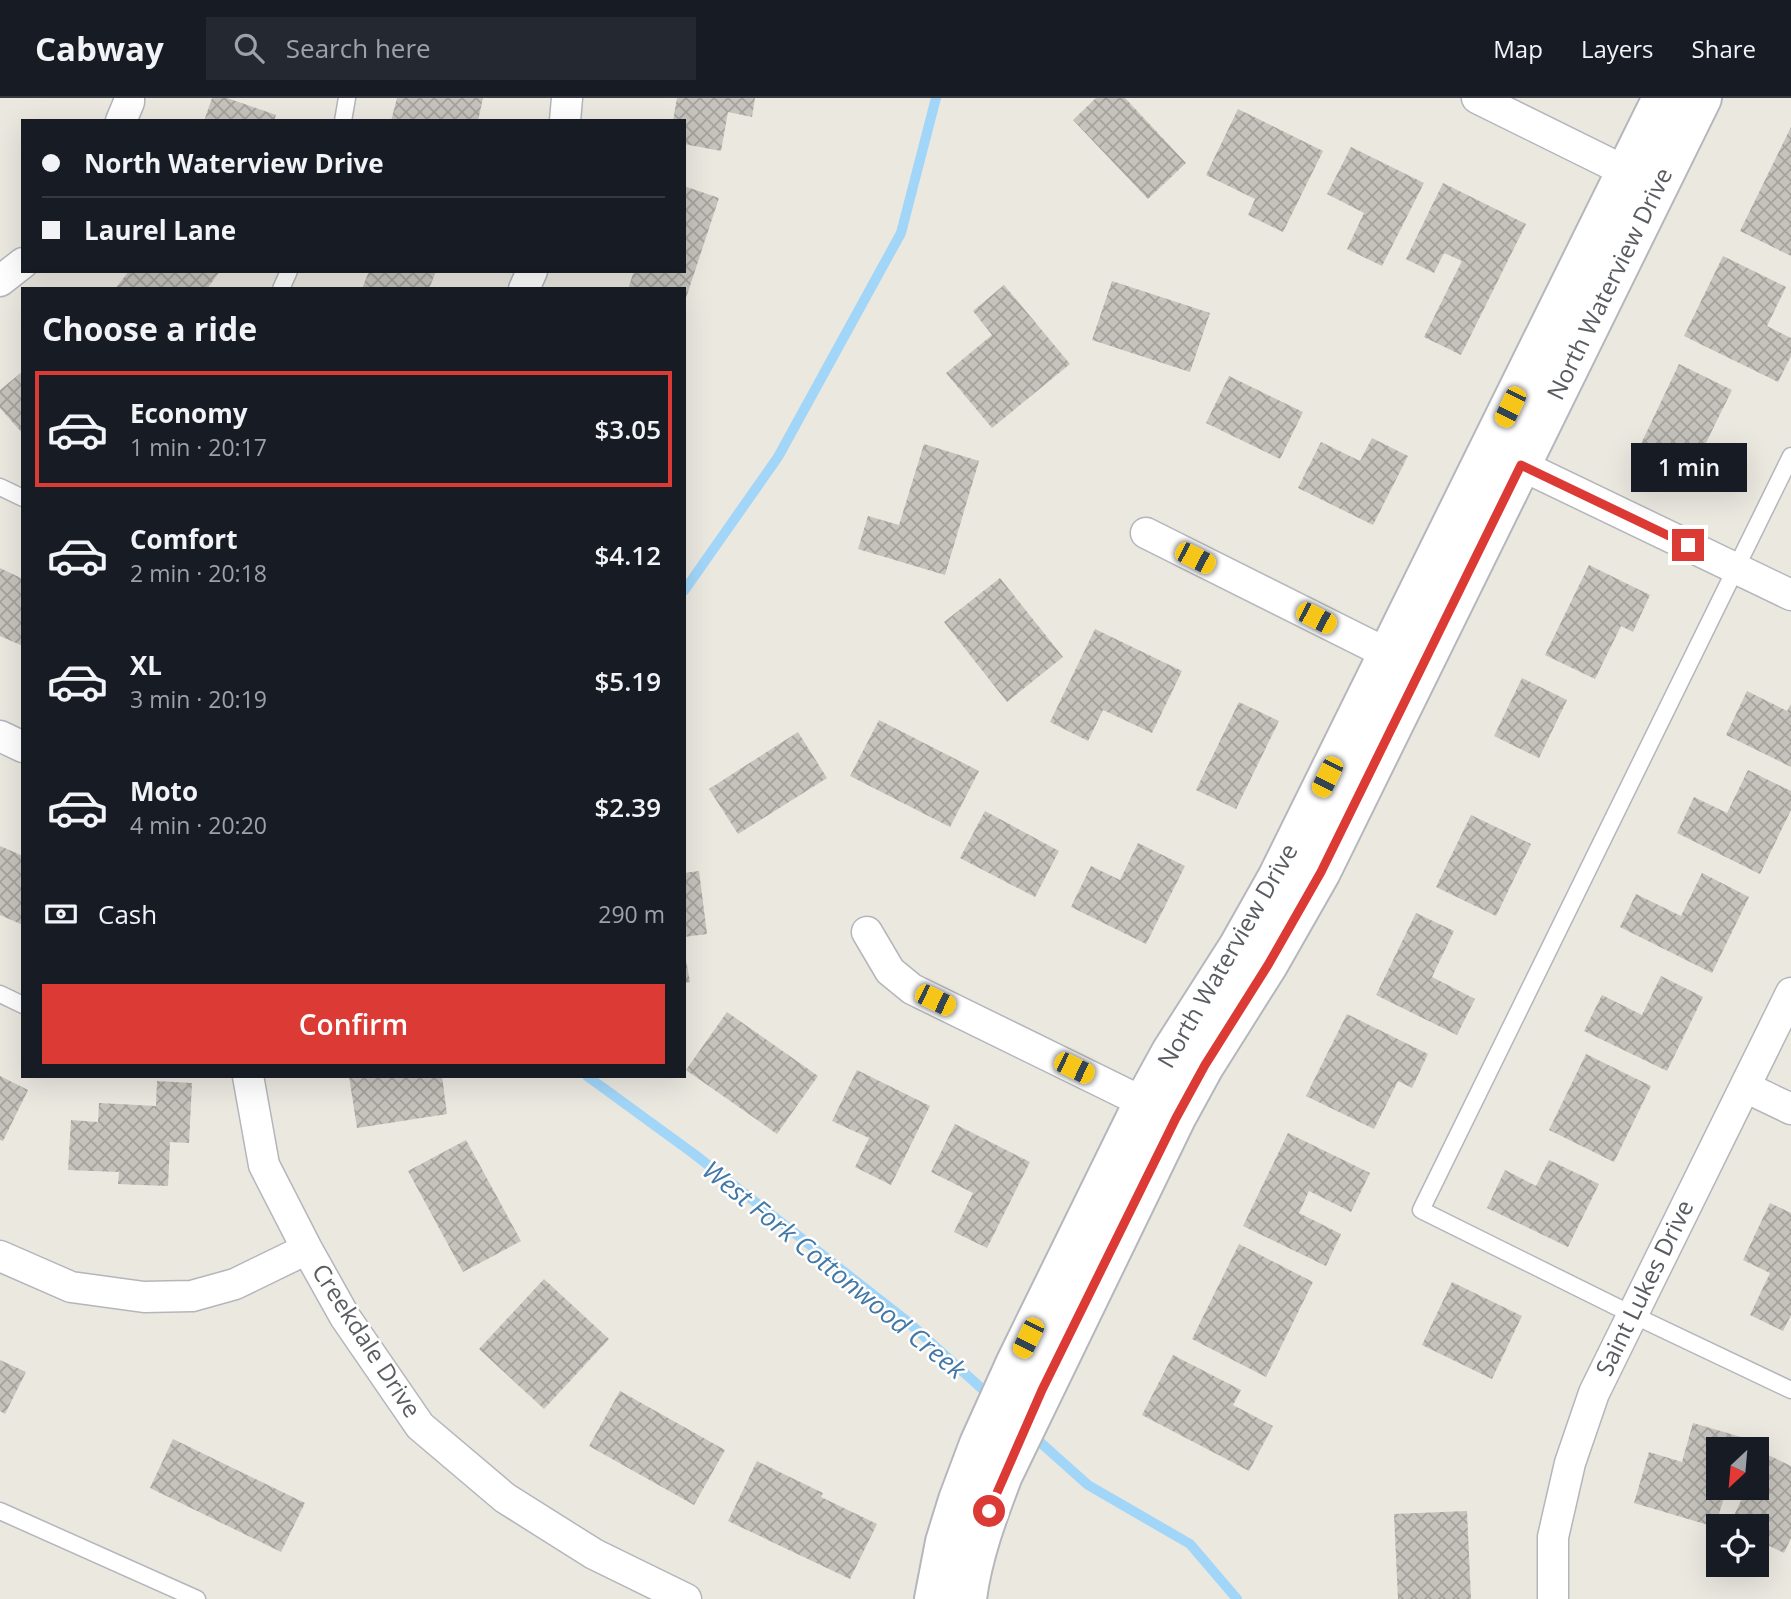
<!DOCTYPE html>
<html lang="en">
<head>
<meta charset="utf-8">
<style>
  body { margin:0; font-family:"Open Sans",sans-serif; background:#242831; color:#f1f3f6; height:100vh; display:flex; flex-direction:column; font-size:26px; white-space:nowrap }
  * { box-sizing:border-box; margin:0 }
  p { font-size:23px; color:#9ea1a6 }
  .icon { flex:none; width:38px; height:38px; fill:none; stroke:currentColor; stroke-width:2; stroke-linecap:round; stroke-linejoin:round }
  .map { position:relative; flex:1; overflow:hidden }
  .drawer { position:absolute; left:21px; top:189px; width:665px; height:791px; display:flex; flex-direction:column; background:#171b24; border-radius:0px; box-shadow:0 7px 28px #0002 }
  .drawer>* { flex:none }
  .top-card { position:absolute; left:21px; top:21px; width:665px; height:154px; border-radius:0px; box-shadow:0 7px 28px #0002; display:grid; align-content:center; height:154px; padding:0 21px; background:#171b24 }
  .needle { width:46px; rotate:206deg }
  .tools { position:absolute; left:1706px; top:1339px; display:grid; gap:14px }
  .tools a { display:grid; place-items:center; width:63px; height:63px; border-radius:0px; background:#171b24; box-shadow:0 7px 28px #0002; font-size:35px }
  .end { position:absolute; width:32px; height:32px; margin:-16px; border:9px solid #dc3b35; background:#fff; box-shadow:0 0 0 4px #fff }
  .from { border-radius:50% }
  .bubble { position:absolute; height:49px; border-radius:0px; background:#171b24; box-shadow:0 7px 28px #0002; font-size:23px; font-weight:600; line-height:49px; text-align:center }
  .car { position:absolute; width:21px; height:42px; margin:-21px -10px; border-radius:9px; box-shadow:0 0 5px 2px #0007; background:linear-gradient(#f5c518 24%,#345 0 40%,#f5c518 0 76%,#345 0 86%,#f5c518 0) }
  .top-card b { display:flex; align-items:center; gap:24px; height:66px; font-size:26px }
  .top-card b+b { border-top:2px solid #363941 }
  .top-card i { width:18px; height:18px; background:#f1f3f6 }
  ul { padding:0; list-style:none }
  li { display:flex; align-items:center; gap:21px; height:116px; margin:0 14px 10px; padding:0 7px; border:4px solid transparent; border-radius:0px }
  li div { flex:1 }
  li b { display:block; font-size:26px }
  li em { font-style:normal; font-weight:600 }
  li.selected { border-color:#dc3b35 }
  li>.icon { width:63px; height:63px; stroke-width:1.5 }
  h2 { padding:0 21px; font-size:32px; line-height:84px }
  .pay { display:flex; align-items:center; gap:18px; height:77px; padding:0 21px; font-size:26px }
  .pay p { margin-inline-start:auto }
  .cta { display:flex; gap:14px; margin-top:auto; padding:14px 21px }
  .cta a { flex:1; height:80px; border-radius:0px; background:#dc3b35; color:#fff; font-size:28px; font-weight:600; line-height:80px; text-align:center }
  header { display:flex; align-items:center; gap:42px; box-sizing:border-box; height:98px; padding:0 35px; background:#171b24; border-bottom:2px solid #363941 }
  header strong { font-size:33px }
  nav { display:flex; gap:38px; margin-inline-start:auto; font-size:24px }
  .search { width:490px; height:63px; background:#242831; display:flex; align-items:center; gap:18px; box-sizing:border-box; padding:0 24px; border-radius:0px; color:#9ea1a6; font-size:26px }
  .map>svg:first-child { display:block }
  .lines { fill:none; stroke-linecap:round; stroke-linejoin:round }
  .stream { stroke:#a2d6f9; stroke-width:10 }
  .building { fill:url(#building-cross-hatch) }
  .lane-casing { stroke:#b3b6ba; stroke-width:19 }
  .street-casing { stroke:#b3b6ba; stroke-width:33 }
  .secondary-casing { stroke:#b4b7bc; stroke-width:42 }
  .lane { stroke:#fff; stroke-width:16 }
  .street { stroke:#fff; stroke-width:30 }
  .secondary { stroke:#fff; stroke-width:38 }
  .route { stroke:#dc3b35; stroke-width:9 }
  .labels { text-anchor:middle; stroke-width:5; stroke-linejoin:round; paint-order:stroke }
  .street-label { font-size:24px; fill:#595c60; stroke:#fff }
  .water-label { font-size:26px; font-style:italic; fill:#4278a8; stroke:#fff }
</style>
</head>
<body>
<header>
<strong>Cabway</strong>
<div class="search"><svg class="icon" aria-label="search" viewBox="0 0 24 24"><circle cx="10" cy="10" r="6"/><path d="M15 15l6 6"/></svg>Search here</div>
<nav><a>Map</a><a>Layers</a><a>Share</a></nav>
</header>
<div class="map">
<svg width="1791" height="1501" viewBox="0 0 1791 1501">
  <defs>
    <pattern id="building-cross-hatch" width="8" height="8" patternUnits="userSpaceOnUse" patternTransform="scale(1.75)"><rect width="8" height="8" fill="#c6c3bd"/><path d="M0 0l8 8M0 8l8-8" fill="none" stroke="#a4a29d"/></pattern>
  </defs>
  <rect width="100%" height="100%" fill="#ebe8e0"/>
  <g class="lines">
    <!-- stream -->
    <path class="stream" d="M684,493L778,359L901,135L936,0
      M587,978L694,1056L908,1224L990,1298
      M1032,1337L1088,1387L1190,1446L1237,1501"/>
  </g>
  <!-- building -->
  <path class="building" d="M212,0H227L276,17L274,23H204Z
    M397,0H483L478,23H391Z
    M677,0H755L752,19L728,14L721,53L684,46V23H673Z
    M1096,0H1125L1186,65L1148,101L1073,22Z
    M1238,11L1323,53L1283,134L1248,117L1255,101L1206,77Z
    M1791,29V158L1740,133Z
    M1351,49L1424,85L1382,168L1347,151L1364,115L1327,96Z
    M1443,85L1526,126L1461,257L1424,239L1462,163L1444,155L1434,175L1406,161Z
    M684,88L719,100L685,203L684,191H628L634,173H684Z
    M1723,158L1786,189L1767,228L1791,240V258L1778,284L1684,238Z
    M129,173H220L207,191H115Z
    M369,173H436L429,191H362Z
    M1112,183L1210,215L1190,274L1092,242Z
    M1004,187L1070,266L992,330L946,275L992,237L973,213Z
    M1679,266L1732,292L1691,375L1639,350Z
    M23,273V336L0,310V292Z
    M1229,278L1303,314L1280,361L1206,325Z
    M1372,340L1408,358L1373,427L1298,390L1321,344L1360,363Z
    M924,346L979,363L945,477L858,451L868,418L899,427Z
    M1589,467L1650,497L1633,534L1621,528L1595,581L1545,557Z
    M0,470L23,481V548L0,538Z
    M1000,480L1063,559L1007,604L944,524Z
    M1095,531L1182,573L1152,635L1103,612L1088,643L1050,624Z
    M1522,580L1567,602L1539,660L1494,638Z
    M1747,593L1787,613L1791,606V669L1726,637Z
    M1239,604L1279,623L1236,711L1196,692Z
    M879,622L979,673L950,729L850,678Z
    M798,634L827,680L738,736L709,691Z
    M1748,672L1791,693V712L1760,776L1677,735L1694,699L1727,715Z
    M985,713L1059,753L1035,799L960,760Z
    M1471,717L1531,746L1496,818L1436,789Z
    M1138,745L1185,768L1146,846L1071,809L1091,768L1120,782Z
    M0,748L23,758V827L0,817Z
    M699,773L707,836L684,839V775Z
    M1702,775L1749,799L1712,875L1620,829L1636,796L1681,818Z
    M1416,815L1454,833L1432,879L1475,901L1457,937L1376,897Z
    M684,852L690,884L684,885Z
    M1661,878L1703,899L1667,973L1584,933L1602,897L1642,917Z
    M727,914L818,978L777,1036L686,972Z
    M1347,916L1428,956L1412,990L1398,983L1374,1031L1306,998Z
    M1586,956L1651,988L1614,1064L1549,1032Z
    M857,972L930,1008L891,1087L855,1069L869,1040L832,1023Z
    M0,978L28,992L3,1043L0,1042Z
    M349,978H442L447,1016L357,1030Z
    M157,983L192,985L189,1045L170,1044L168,1088L118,1086L119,1074L68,1072L71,1022L98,1024L99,1005L156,1008Z
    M955,1026L1030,1064L987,1150L954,1134L973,1095L931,1074Z
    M1288,1035L1370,1075L1351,1114L1309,1093L1299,1115L1341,1136L1326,1168L1243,1128Z
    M466,1042L521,1143L463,1174L408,1073Z
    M1549,1062L1599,1086L1568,1149L1487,1110L1505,1072L1536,1088Z
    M1770,1105L1791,1115V1217L1783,1233L1750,1217L1770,1175L1743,1162Z
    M1239,1146L1313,1184L1266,1279L1192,1241Z
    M544,1181L609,1241L544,1311L479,1251Z
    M1452,1184L1522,1218L1492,1281L1422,1247Z
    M1173,1257L1241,1292L1233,1307L1273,1328L1249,1373L1142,1317Z
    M0,1262L26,1274L5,1316L0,1313Z
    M620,1293L725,1352L694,1407L589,1348Z
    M1693,1325L1741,1339L1738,1351H1718V1390H1727L1715,1429L1634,1405L1649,1354L1682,1364Z
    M173,1341L305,1405L281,1454L150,1390Z
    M1764,1355L1791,1368V1440L1784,1455L1757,1442V1428H1729L1747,1390H1757V1370Z
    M757,1363L823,1395L821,1399L877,1426L850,1481L728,1423Z
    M1467,1413L1471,1501H1398L1394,1416Z"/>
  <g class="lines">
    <defs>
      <path id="lane" d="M343,23L347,0
        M281,191L289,173
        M1791,358L1421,1112L1631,1216L1791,1292
        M0,389L23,400
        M0,896L23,907
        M0,1413L197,1501"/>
      <path id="street" d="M1477,0L1643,82
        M121,23L129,4V0
        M565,23L567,0
        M0,183L23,165
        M524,191L532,173
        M1502,358L1791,497
        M1146,435L1406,565
        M0,638L23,649
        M867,834L890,873L912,891L1163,1014
        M248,978L264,1067L307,1151L345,1219L420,1328L505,1400L594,1456L686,1501
        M1745,989L1791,1011
        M0,1158L71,1189L144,1199L192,1198L235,1186L307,1151
        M1553,1501V1439L1570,1365L1594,1295L1791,895"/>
      <path id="secondary" d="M934,1501L945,1444L958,1402L979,1346L1016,1264L1143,1005L1171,954L1238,849L1278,778L1662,0
        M967,1501C972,1459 988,1416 1003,1377L1176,1020L1205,967L1268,867L1321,774L1702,0"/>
    </defs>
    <!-- lane casing -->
    <use href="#lane" class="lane-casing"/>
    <!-- street casing -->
    <use href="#street" class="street-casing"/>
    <!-- secondary casing -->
    <use href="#secondary" class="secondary-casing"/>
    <!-- lane -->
    <use href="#lane" class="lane"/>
    <!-- street -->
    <use href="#street" class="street"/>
    <!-- secondary -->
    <use href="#secondary" class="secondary"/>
  </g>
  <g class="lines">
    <!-- route -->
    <path class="route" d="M989,1413L1042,1292L1176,1020L1205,967L1268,867L1321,774L1521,367L1688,447"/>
  </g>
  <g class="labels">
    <!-- street labels -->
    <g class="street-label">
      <text transform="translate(1610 186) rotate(-64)" y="8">North Waterview Drive</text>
      <text transform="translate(1228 858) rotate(-60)" y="8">North Waterview Drive</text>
      <text transform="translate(1645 1190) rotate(-64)" y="8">Saint Lukes Drive</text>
      <text transform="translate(366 1243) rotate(57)" y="8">Creekdale Drive</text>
    </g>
    <!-- water labels -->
    <g class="water-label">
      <text transform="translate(834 1172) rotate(39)" y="9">West Fork Cottonwood Creek</text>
    </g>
  </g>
</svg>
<div class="tools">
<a><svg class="needle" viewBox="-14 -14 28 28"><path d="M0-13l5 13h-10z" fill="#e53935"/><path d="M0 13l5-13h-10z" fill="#9ea1a6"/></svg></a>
<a><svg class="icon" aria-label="locate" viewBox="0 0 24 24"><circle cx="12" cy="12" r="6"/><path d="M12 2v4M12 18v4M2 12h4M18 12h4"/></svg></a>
</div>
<i class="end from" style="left:989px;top:1413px"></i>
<i class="end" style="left:1688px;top:447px"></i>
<div class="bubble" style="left:1631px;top:345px;width:116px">1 min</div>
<i class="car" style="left:1510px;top:309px;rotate:206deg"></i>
<i class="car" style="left:1195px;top:460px;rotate:117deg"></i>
<i class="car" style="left:1316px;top:520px;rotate:117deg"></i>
<i class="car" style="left:1327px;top:679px;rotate:206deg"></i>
<i class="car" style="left:935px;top:902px;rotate:116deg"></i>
<i class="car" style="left:1074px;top:970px;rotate:116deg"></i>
<i class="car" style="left:1028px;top:1240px;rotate:206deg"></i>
<div class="top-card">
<b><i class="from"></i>North Waterview Drive</b>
<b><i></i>Laurel Lane</b>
</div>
<section class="drawer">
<h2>Choose a ride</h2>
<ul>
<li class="selected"><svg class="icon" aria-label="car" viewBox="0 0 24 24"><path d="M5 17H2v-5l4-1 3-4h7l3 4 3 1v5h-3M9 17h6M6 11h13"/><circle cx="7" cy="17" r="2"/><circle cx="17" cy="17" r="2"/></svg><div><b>Economy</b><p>1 min · 20:17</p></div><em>$3.05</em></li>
<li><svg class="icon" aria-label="car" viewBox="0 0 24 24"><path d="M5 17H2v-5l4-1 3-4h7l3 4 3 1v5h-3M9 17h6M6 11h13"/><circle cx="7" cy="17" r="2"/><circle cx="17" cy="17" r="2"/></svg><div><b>Comfort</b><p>2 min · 20:18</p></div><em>$4.12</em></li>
<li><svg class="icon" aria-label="car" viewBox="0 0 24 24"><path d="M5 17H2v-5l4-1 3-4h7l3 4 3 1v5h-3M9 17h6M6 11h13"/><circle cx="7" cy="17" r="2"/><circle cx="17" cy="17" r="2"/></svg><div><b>XL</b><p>3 min · 20:19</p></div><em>$5.19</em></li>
<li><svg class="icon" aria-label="car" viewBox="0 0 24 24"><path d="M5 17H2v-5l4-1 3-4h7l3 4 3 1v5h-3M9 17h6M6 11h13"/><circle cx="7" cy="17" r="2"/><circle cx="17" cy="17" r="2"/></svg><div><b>Moto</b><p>4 min · 20:20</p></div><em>$2.39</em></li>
</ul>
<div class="pay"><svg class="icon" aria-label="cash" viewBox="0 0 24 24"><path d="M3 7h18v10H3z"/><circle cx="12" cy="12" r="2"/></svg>Cash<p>290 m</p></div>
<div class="cta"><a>Confirm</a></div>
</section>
</div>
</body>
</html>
